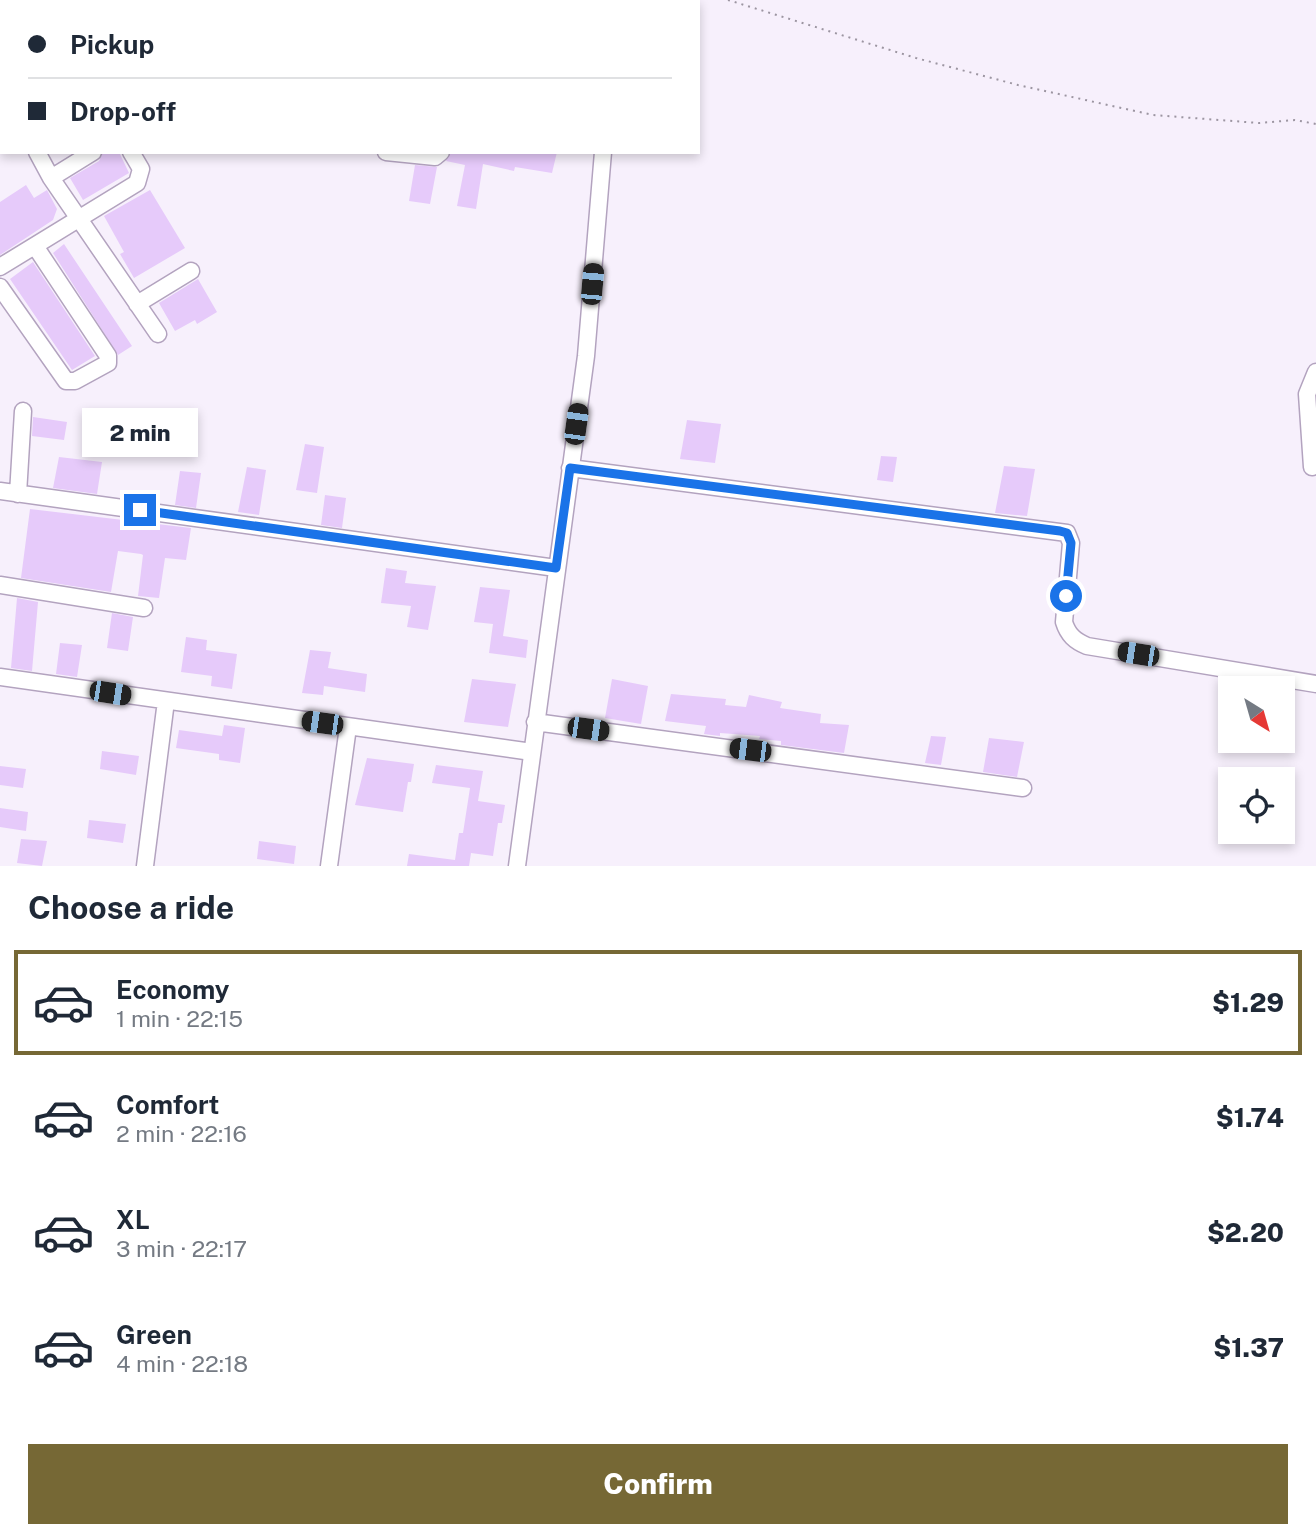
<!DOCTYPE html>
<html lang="en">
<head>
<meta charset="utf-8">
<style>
  body { margin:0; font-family:"Public Sans",sans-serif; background:#f2f2f3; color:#1f2937; height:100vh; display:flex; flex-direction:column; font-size:26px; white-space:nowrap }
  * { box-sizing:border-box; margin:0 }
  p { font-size:23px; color:#747a83 }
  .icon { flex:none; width:38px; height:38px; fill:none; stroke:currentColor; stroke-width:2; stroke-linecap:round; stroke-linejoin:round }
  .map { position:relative; height:866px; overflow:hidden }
  .details { display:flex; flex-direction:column; background:#fff; flex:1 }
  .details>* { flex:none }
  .banner { position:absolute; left:0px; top:0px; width:700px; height:154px; box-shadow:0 4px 10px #0003; display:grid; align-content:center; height:154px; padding:0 28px; background:#fff }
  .needle { width:46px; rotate:143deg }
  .tools { position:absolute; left:1218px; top:676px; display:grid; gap:14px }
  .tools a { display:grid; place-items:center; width:77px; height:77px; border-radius:0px; background:#fff; box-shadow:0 4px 10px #0003; font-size:35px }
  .end { position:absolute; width:32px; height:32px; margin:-16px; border:9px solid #1a73e8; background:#fff; box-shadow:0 0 0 4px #fff }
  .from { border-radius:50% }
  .bubble { position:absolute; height:49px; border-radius:0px; background:#fff; box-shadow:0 4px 10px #0003; font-size:23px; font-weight:800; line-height:49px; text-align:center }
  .car { position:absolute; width:21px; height:42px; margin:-21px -10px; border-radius:9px; box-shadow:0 0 5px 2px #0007; background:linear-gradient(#222 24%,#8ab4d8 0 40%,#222 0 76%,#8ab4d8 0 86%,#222 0) }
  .banner b { display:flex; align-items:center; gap:24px; height:66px; font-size:26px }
  .banner b+b { border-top:2px solid #e0e1e3 }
  .banner i { width:18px; height:18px; background:#1f2937 }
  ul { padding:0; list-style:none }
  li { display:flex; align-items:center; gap:21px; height:105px; margin:0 14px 10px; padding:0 14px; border:4px solid transparent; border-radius:0px }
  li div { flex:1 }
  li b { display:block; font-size:26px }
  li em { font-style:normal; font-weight:800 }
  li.selected { border-color:#766835 }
  li>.icon { width:63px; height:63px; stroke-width:1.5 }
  h2 { padding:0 28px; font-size:32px; line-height:84px }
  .action { display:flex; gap:14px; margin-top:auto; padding:14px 28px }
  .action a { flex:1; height:80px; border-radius:0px; background:#766835; color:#fff; font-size:28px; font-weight:800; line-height:80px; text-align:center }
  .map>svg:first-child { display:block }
  .building { fill:#e6cafa }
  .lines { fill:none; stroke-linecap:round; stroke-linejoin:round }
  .minor-casing { stroke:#b3a3bf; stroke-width:19 }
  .path { stroke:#9c95a1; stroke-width:2; stroke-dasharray:2 5; stroke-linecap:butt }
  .minor { stroke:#fff; stroke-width:16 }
  .route { stroke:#1a73e8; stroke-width:9 }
</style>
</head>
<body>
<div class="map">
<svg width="1316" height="866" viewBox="0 0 1316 866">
  <rect width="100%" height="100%" fill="#f7f0fc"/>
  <!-- building -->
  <path class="building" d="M103,152H119L129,173L83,200L70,178L99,161Z
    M451,152H557L552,173L515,167L514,171L483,164L476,209L457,206L465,165L446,161Z
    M415,165L437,167L430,204L409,201Z
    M26,185L34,198L47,190L57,209L53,220L0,255V202Z
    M150,190L185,248L134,278L120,254L124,252L104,216Z
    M64,244L132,346L118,355L53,253Z
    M33,262L95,356L72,370L10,279Z
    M198,279L217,312L197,324L195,320L175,331L159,303Z
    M33,417L67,422L64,440L32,436Z
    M687,420L721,424L715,463L680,459Z
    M305,444L324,447L317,493L296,490Z
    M881,456L897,457L893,482L877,480Z
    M59,457L102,462L97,494L53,488Z
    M1004,466L1035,469L1027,516L995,513Z
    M247,467L266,470L259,515L238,512Z
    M180,471L201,473L196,508L175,505Z
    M325,495L346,498L342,528L321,525Z
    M30,509L191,528L186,560L165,558L159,598L138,596L143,555L141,554L118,551L111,592L21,578Z
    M386,568L407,571L405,583L436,586L428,630L407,627L411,606L381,603Z
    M480,587L510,590L503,636L528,640L526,658L489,653L493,624L474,622Z
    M17,598L38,602L32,671L11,668Z
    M112,613L133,617L128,651L107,648Z
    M186,637L207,640L206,650L237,654L232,689L211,686L212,676L181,672Z
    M60,643L82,645L77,677L56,674Z
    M310,650L331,652L328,668L367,674L365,692L324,686L323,695L302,693Z
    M472,679L516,684L508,727L464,722Z
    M612,679L648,686L641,724L605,718Z
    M671,694L726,699L725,705L746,707L749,695L782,702L780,708L821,714L820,723L849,725L844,753L781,745V741L759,739L760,736L720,733V736L704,734L706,726L665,721Z
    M224,725L245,728L240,763L219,760V754L176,748L179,730L222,736Z
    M931,736L946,737L941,765L925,763Z
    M989,738L1024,742L1017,777L983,772Z
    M102,751L139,756L136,775L100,769Z
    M367,758L414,764L411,782H408L403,812L355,805Z
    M436,765L483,771L478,801L505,805L502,823H498L493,856L471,853L469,866H407L409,854L455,860L459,833H463L470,788L432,783Z
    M0,766L26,769L23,788L0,785Z
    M0,808L28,812L26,831L0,827Z
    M89,820L126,824L123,843L87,838Z
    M21,839L47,841L42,866L17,863Z
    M259,841L296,846L294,864L257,859Z"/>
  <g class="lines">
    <defs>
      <path id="minor" d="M47,0L48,2
        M563,0L571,2
        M121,2L124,0
        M616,2V0
        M0,82L2,86
        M37,152L51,178L158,334
        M386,152L435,157L441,152
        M51,178L93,152
        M0,267L137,183L141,169L131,152
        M0,287L66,381H75L108,363V356L35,246
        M137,304L191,271
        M1312,467L1307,394L1316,372
        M570,468L1067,533L1071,543L1064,622C1068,635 1075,641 1087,646L1316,684
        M0,491L556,568
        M18,494L23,411
        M0,585L144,608
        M0,677L532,752
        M535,722L1023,788
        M145,866L166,701
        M329,866L348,727
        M517,866L586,356L603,152"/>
    </defs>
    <!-- minor casing -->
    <use href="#minor" class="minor-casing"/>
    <!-- path -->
    <path class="path" d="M728,0L916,58L1018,85L1153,115L1259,123L1295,120L1316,124"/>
    <!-- minor -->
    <use href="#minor" class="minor"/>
  </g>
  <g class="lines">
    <!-- route -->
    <path class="route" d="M140,510L556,568L570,468L1060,531L1067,533L1071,543L1066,596"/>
  </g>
</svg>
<div class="tools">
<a><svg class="needle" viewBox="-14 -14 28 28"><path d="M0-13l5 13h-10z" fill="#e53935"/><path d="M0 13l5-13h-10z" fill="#747a83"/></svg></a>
<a><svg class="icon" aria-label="locate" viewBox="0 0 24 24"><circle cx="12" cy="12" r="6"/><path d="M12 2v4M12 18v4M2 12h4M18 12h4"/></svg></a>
</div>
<i class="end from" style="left:1066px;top:596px"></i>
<i class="end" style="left:140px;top:510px"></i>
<div class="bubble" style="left:82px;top:408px;width:116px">2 min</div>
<i class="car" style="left:592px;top:284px;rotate:5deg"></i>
<i class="car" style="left:576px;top:424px;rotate:8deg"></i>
<i class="car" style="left:1138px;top:654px;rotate:279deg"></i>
<i class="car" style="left:110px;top:693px;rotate:99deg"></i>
<i class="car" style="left:322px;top:723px;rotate:278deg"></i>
<i class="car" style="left:588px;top:729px;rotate:98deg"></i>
<i class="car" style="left:750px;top:750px;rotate:277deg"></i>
<div class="banner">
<b><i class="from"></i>Pickup</b>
<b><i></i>Drop-off</b>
</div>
</div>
<section class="details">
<h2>Choose a ride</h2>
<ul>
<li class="selected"><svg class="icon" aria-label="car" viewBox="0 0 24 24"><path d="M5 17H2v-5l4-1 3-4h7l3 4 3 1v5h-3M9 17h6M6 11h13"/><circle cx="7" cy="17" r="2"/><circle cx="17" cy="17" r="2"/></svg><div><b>Economy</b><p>1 min · 22:15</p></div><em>$1.29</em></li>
<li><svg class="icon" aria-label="car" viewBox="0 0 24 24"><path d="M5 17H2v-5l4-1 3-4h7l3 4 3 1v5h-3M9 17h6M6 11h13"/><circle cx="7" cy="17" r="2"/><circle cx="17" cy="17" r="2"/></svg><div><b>Comfort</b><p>2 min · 22:16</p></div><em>$1.74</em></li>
<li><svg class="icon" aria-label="car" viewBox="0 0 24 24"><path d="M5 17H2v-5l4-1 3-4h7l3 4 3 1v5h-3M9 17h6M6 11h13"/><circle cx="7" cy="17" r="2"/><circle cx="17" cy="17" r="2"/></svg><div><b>XL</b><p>3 min · 22:17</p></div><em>$2.20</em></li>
<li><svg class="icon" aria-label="car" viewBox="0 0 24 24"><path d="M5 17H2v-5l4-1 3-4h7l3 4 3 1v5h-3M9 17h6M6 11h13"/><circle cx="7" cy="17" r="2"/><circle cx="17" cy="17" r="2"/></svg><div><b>Green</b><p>4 min · 22:18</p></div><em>$1.37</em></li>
</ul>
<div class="action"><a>Confirm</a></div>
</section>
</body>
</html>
